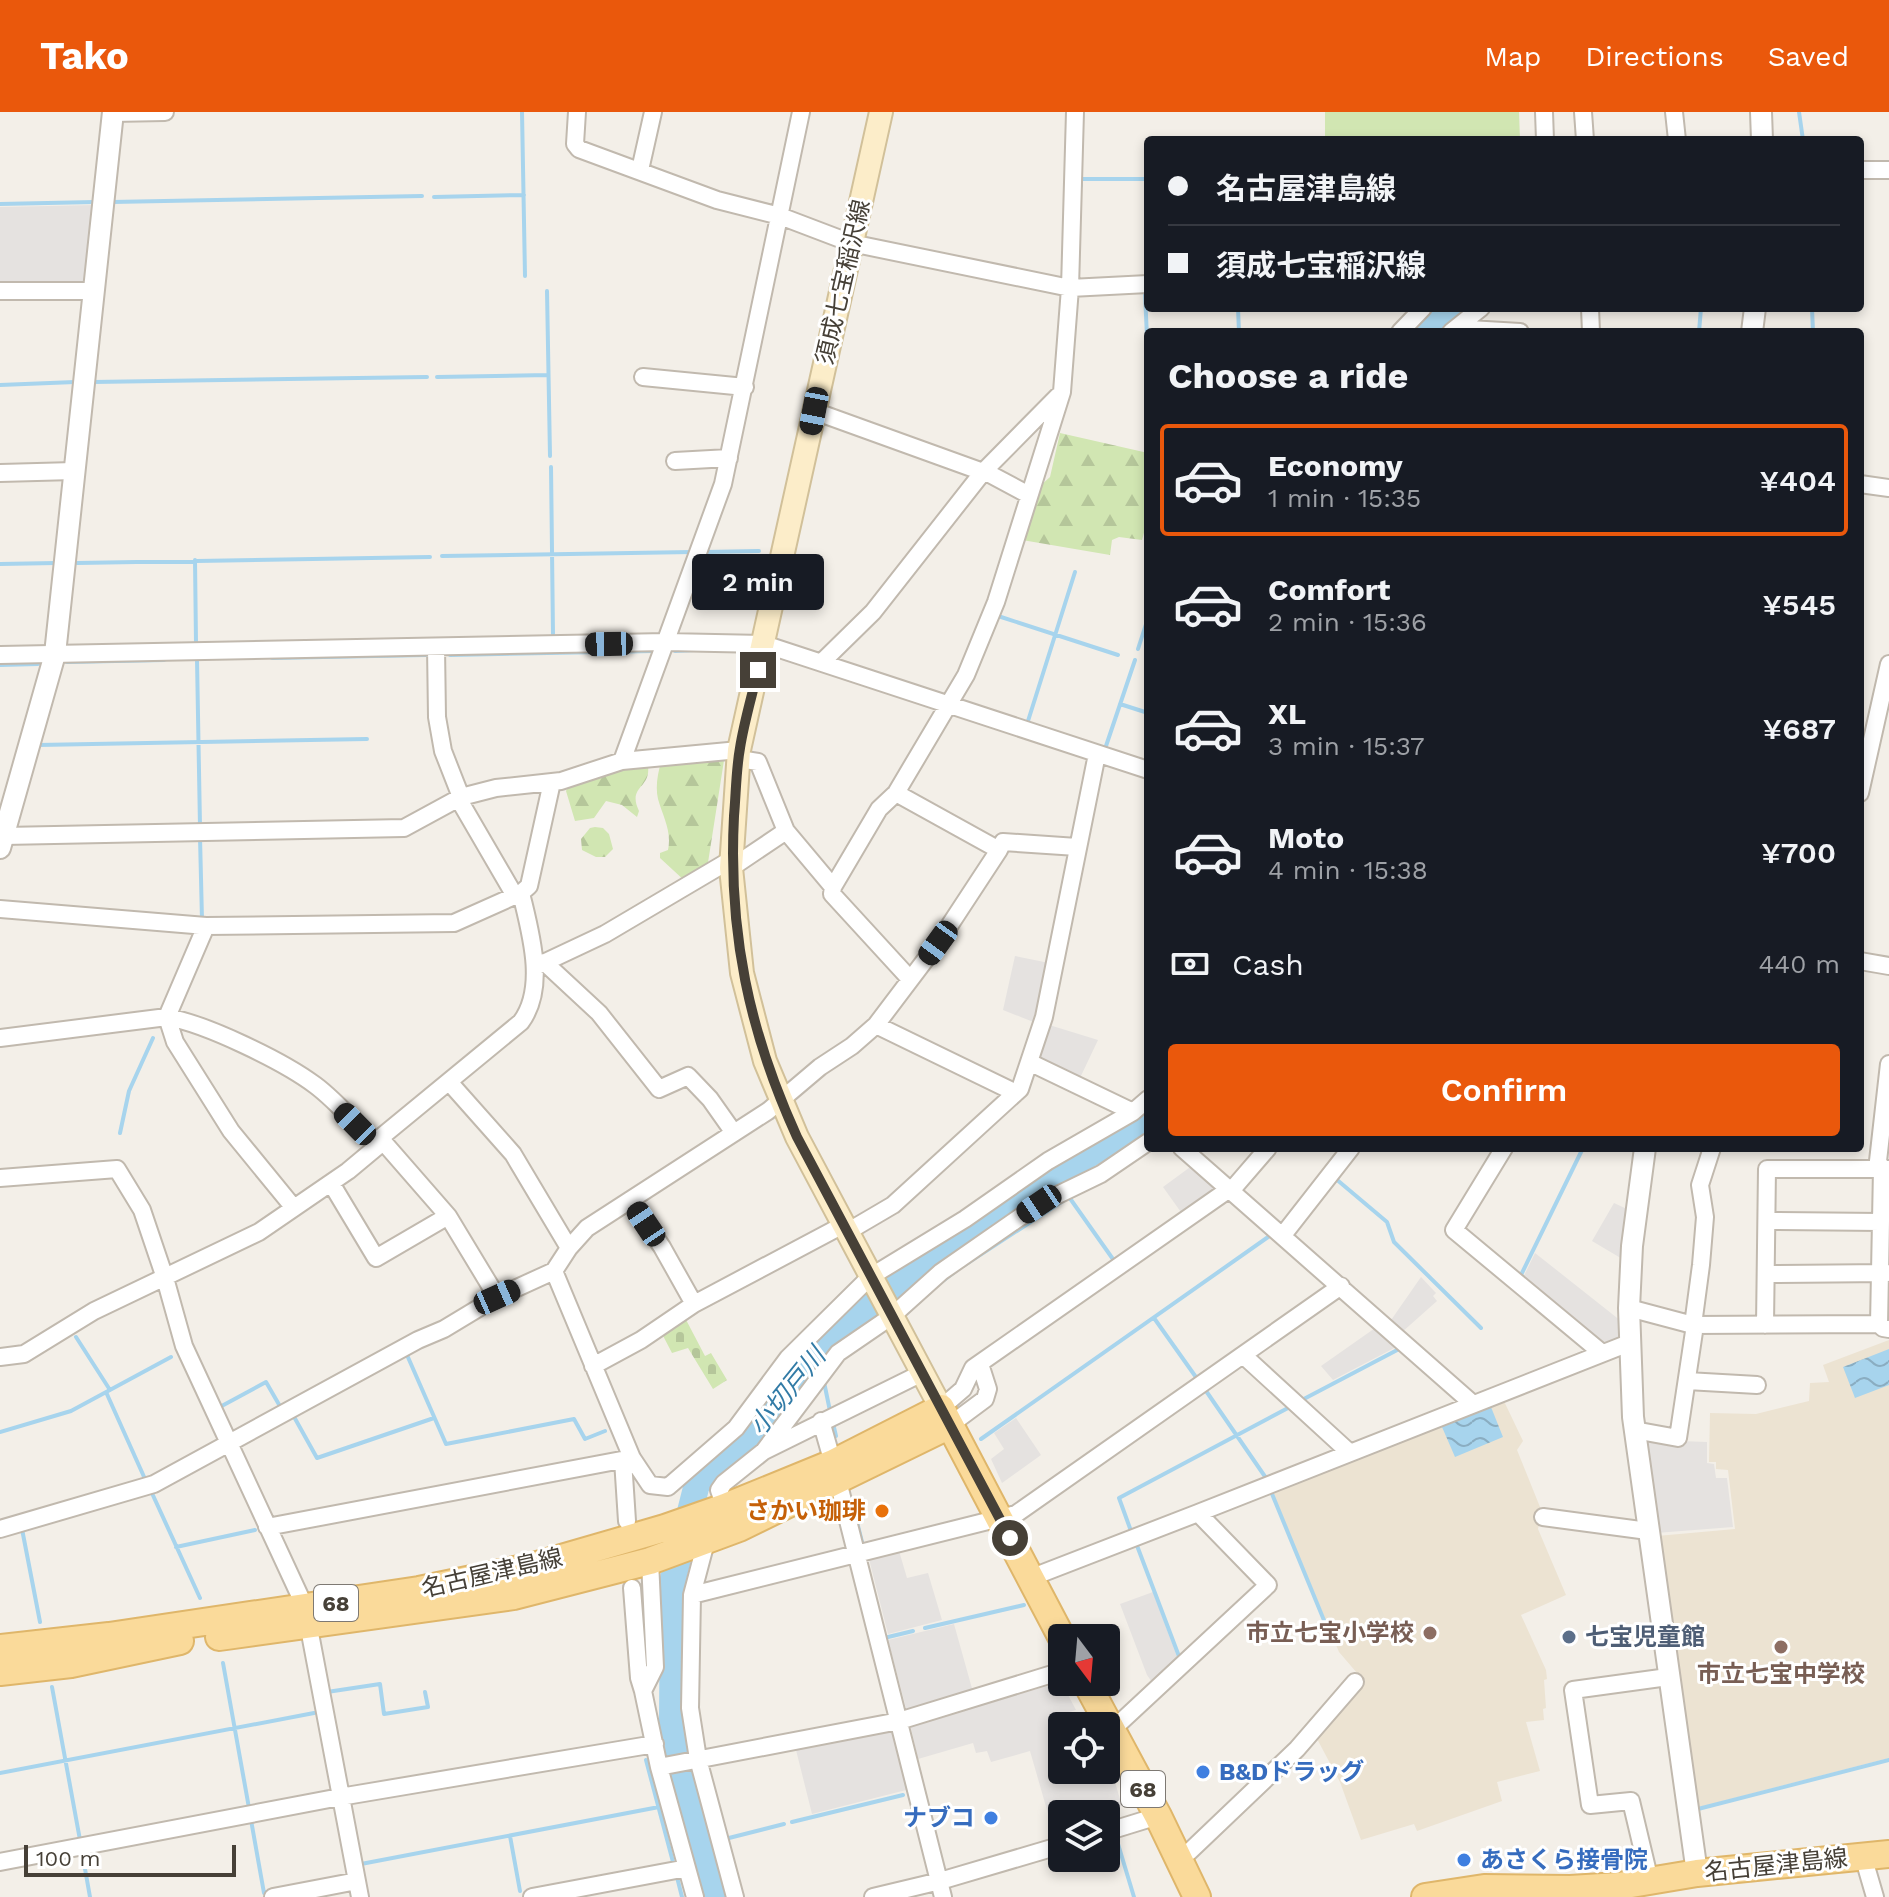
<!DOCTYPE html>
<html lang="en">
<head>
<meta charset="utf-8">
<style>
  body { margin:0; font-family:"Work Sans","Noto Sans JP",sans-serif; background:#20242c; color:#f1f3f6; height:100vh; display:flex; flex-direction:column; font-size:30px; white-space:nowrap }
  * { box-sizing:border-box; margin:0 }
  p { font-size:26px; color:#9ea1a6 }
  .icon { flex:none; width:44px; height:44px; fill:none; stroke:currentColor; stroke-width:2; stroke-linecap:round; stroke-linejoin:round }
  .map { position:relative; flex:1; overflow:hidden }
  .panel { position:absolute; left:1144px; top:216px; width:720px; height:824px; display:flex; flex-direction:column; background:#171b24; border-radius:8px; box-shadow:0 4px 12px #0003 }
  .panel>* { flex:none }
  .hud { position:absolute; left:1144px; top:24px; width:720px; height:176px; border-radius:8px; box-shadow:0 4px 12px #0003; display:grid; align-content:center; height:176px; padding:0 24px; background:#171b24 }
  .needle { width:52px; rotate:164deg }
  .buttons { position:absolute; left:1048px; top:1512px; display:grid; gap:16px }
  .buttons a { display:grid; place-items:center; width:72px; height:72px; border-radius:8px; background:#171b24; box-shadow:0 4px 12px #0003; font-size:40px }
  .scale { position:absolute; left:24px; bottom:20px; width:212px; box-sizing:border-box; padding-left:8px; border:4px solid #464037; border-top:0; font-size:22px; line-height:28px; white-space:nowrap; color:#464037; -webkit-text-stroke:6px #fff; paint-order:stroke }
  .end { position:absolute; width:36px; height:36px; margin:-18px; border:10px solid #464037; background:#fff; box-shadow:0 0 0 4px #fff }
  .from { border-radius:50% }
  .bubble { position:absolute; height:56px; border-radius:8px; background:#171b24; box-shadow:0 4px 12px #0003; font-size:26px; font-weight:600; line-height:56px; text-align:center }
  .car { position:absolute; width:24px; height:48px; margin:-24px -12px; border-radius:10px; box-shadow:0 0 6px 2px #0007; background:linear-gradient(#222 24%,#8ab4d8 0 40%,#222 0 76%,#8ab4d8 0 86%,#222 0) }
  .hud b { display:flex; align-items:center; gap:28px; height:76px; font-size:30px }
  .hud b+b { border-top:2px solid #363941 }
  .hud i { width:20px; height:20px; background:#f1f3f6 }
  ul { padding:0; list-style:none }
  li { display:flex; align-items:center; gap:24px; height:112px; margin:0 16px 12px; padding:0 8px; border:4px solid transparent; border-radius:8px }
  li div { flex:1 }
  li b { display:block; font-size:30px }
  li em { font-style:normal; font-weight:600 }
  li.on { border-color:#ea580c }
  li>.icon { width:72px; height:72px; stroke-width:1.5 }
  h2 { padding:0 24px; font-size:36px; line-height:96px }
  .pay { display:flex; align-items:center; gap:20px; height:88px; padding:0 24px; font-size:30px }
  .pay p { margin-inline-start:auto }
  .cta { display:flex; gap:16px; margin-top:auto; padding:16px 24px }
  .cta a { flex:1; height:92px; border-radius:8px; background:#ea580c; color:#fff; font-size:32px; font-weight:600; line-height:92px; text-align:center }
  header { display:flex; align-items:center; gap:48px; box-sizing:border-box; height:112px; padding:0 40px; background:#ea580c; color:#fff }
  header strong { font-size:38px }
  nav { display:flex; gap:44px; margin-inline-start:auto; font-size:28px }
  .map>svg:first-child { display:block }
  .education { fill:#ece3d2 }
  .forest { fill:url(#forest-firs) }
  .cemetery { fill:url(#cemetery-stones) }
  .pitch { fill:#d1e6b2 }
  .parking { fill:#e5e2e0 }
  .water { fill:url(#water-waves) }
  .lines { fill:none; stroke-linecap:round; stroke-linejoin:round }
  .stream { stroke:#a7d4ed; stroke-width:4 }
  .river { stroke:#a7d4ed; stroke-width:26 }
  .minor-casing { stroke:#c1b9ae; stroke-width:20 }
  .tertiary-casing { stroke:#c1b9ae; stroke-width:24 }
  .secondary-casing { stroke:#d1c099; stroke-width:26 }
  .primary-casing { stroke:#dfb66a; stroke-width:30 }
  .minor { stroke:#fff; stroke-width:16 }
  .tertiary { stroke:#fff; stroke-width:20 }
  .secondary { stroke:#fcedc9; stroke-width:22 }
  .primary { stroke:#fada9a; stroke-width:26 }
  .route { stroke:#464037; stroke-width:10 }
  .food-dot { fill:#e8710a; stroke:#fff; stroke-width:3 }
  .education-dot { fill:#8d6e63; stroke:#fff; stroke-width:3 }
  .service-dot { fill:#5c6f8a; stroke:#fff; stroke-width:3 }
  .shop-dot { fill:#3f7fe0; stroke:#fff; stroke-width:3 }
  .labels { text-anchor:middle; stroke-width:6; stroke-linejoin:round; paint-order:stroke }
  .shield { fill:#fff; stroke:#7e7973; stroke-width:2 }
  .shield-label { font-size:22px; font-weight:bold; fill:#464037 }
  .street-label { font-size:24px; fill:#464037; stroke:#fff }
  .food-label { font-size:24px; font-weight:bold; fill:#c56008; stroke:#fff; text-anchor:end }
  .education-label { font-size:24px; font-weight:bold; fill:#785e54; stroke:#fff; text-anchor:end }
  .service-label { font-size:24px; font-weight:bold; fill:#4e5e75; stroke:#fff; text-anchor:start }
  .shop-label { font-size:24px; font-weight:bold; fill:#366cbe; stroke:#fff; text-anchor:start }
  .water-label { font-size:26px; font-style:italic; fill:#327ba6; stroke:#fff }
</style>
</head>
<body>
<header>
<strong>Tako</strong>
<nav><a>Map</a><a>Directions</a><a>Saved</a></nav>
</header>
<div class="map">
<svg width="1889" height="1785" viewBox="0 0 1889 1785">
  <defs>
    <pattern id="forest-firs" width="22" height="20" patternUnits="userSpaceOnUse" patternTransform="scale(2)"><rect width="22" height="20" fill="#d1e6b2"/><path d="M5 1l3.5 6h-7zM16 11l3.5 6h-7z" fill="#b5c69a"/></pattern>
    <pattern id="cemetery-stones" width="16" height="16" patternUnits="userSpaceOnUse" patternTransform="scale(2)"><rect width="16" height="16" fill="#d1e6b2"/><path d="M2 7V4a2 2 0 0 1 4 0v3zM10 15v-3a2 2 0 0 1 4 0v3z" fill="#b5c69a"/></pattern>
    <pattern id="water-waves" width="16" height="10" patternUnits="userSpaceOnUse" patternTransform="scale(2)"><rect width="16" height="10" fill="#a7d4ed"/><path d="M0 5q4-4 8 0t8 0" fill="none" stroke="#8aadc1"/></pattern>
  </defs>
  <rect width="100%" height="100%" fill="#f3efe8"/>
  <!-- education -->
  <path class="education" d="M1889,1228V1646L1696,1696L1657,1424L1735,1417L1728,1358L1716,1357V1350H1709L1710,1301L1756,1302L1809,1289L1810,1271L1829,1270L1823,1253Z
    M1502,1285L1523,1329L1517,1338L1542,1400L1538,1417L1566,1483L1521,1503L1546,1558L1547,1567L1544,1568L1546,1596L1543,1597L1544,1608L1526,1610L1540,1659L1497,1670L1502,1689L1417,1719L1414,1712L1361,1728L1340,1670L1315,1623L1363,1568L1339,1540L1271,1377Z"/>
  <!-- forest -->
  <path class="forest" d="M1060,321L1148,341V406L1142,428L1119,425L1112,428L1110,443L1022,428L1040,374L1050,365Z
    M725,642L707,757L686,770L660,746V741L668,738C672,719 663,705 658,687C655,674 658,660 662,647Z
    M642,654H648C651,677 627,674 639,699L637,705L622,693L606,689L594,706L575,709L566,679L568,675L608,661Z
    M595,715L603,716L609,722L613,737L605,745H596L582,738L581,727L590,716Z"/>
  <!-- cemetery -->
  <path class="cemetery" d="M683,1202L705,1244L711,1241L727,1268L713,1277L688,1236L672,1241L660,1218Z"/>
  <!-- pitch -->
  <path class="pitch" d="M1325,0H1519L1520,28H1325Z"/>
  <!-- parking -->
  <path class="parking" d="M96,93L89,166L82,171L0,172V95Z
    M1015,844L1049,851L1036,911L1003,898Z
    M1046,912L1098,928L1079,968L1038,949Z
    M1193,1053L1217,1073V1078L1183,1103L1163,1075Z
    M1614,1091L1629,1098L1624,1148L1592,1129Z
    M1535,1141L1621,1209L1620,1221L1616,1228L1605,1230L1598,1229L1522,1168Z
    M1421,1165L1436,1181L1433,1184L1437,1189L1401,1221L1389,1211Z
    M1378,1214L1400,1233L1333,1268L1321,1254Z
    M1016,1306L1041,1343L1002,1371L991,1347L1004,1337L994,1321Z
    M1641,1322L1680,1329L1707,1330V1351L1714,1352L1716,1366H1727L1733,1415L1656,1421Z
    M899,1439L907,1466L928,1461L942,1508L888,1522L869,1447Z
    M1153,1480L1179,1550L1154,1573L1147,1563L1120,1492Z
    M954,1512L973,1580L907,1600L888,1528Z
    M1055,1572L1057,1581L1066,1579L1076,1598L1061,1602L1063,1612L1057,1614L1062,1631V1658H1106V1639L1122,1694L1113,1697L1116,1709L1106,1712V1702H1062V1724L1055,1726L1030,1639L991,1650L987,1639L976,1641L973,1631L918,1647L910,1612Z
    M890,1616L896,1619L910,1677L812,1702L795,1634Z"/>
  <!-- water -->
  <path class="water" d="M1889,1237V1273L1855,1286L1843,1255Z
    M1491,1295L1503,1325L1455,1345L1442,1315Z"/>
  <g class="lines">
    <!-- stream -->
    <path class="stream" d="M522,0L525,164
      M1799,0L1803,28
      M1081,74V67H1148
      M434,85L524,83
      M112,90L422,84
      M0,92L95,90
      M547,179L550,344
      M1145,181L1148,247
      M1238,196L1239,220
      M1812,196L1813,220
      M1699,220L1701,196
      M437,265L548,263
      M93,270L427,265
      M0,273L75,270
      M551,355L553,522
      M705,440L759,439
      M442,444L692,440
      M195,448L196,531
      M77,451L430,445
      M0,452L56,451
      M998,504L1118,543
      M1138,537L1148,506
      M675,539L694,538
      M450,543L654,539
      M272,546L426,543
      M197,547L200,714
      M67,550L164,548
      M0,553L38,552
      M1120,592L1148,601
      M1028,609L1075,460
      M38,633L367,627
      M1106,634L1135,548
      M200,725L202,808H204
      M120,1021L129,979L153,926
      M1057,1063L1062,1070
      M1336,1067L1387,1110L1394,1130L1481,1216
      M1069,1085L1115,1150
      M963,1154L1066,1087
      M1520,1165L1583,1036
      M940,1171L956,1159
      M1154,1206L1198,1268
      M76,1225L110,1278
      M407,1243L446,1332L574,1307L585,1327L605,1319
      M807,1248L813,1258
      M824,1270L830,1299
      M1204,1276L1266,1366
      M106,1280L145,1367
      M1300,1289L1401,1236
      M218,1296L266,1270L281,1296
      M293,1303L317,1346L434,1306
      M833,1311L836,1324
      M0,1320L71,1299L171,1245
      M981,1327L1271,1123
      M1270,1377L1328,1518
      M151,1379L200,1486
      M852,1390L862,1430
      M22,1417L40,1510
      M1131,1419L1119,1386L1288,1296
      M1136,1431L1180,1547
      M176,1435L255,1418
      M925,1516L1024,1493
      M884,1526L913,1519
      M223,1551L249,1696
      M52,1575L80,1728
      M327,1580L380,1572L384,1602L428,1595L425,1580
      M646,1648L673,1750
      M0,1661L314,1601
      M1698,1697L1889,1648
      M251,1708L264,1781L269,1780
      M792,1710L903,1683
      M1115,1722L1134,1785
      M510,1724L520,1779
      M725,1727L784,1712
      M701,1733L708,1731
      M82,1740L90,1785
      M361,1752L659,1695
      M677,1765L682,1785"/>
    <!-- river -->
    <path class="river" d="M1422,220L1452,196
      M715,1785L675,1636L672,1610L673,1467L697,1372L754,1323L807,1248L862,1198L1024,1083L1148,1006"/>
    <defs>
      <path id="minor" d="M577,0L575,32L579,37L717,88L780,104L851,131L1070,176L1148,172
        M1544,0L1545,28
        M1583,0L1585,28
        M1674,0L1677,28
        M112,1L165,0
        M640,58L653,0
        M1860,58H1889
        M0,179H95
        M1590,196L1591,220
        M1400,220L1423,196
        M1451,220L1481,196
        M1468,220L1469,217L1520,220
        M643,265L745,275
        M814,299L983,360
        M675,349L729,346
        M984,359L1029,383
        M0,361L74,359
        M1860,372L1889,376
        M436,535L437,605L443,639L461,685
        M0,543L666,530L764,532L1148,658
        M822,550L873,500L983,360L1058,284
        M739,647L758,650L786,719
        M622,649L723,372L801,0
        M1860,681L1889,552
        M458,686L515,784
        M4,724L404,716L461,685L496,676L561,669L622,649L739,638
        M999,738L1003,730L1077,735
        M731,756L786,719L833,775L879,697L896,681L966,563L996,490L1062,280L1070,176L1075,0
        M833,775L832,782L910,867
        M0,797L206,814L454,811L521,781L529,774L552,670
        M206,814L167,905L175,930L231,1019L294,1096
        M1860,849L1889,854
        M544,850L599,901L659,977L688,964L710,987L734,1021
        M537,854L605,822L732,747
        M876,913L1016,981
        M0,926L167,905C206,912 283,949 315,973C338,990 357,1014 378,1034
        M1029,950L1133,1000
        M450,971L513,1042L569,1136
        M380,1026L448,1104L497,1185
        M1182,1036L1473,1292
        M1504,1036L1454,1118L1602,1241
        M0,1066L117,1057L142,1098L165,1166L184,1234L305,1495L360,1785
        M331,1071L376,1146L448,1104
        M1230,1080L1268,1036
        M630,1088L662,1135L694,1192
        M1767,1109L1881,1110
        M847,1120L893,1093L1020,977L1044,905L1097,642
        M1283,1123L1351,1036
        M554,1159L632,1346L650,1373L668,1375L736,1316L788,1246L870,1165L965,1107L1048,1049L1133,1000L1148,987
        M1766,1162L1887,1161
        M1629,1196L1693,1213L1879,1212L1883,1216L1889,1217
        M1879,1212L1882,1057L1878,1049L1889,952
        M1693,1213L1701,1153L1705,1105L1700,1073L1712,1036
        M1765,1213L1767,1057H1889
        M1243,1243L1350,1341
        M0,1245L24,1242L94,1199L259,1120L348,1059L378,1034L380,1026L521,910C547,875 530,819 521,781
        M593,1254L641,1228L694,1192L843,1113
        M1687,1269L1757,1273
        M941,1296L963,1277L973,1256L1228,1078
        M821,1309L833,1351
        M950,1313L985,1287L988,1277L980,1252
        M1634,1318L1678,1326L1695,1213
        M764,1339L838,1241L892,1204L941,1160L1039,1092L1101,1062L1148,1030
        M623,1348L627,1409
        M838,1369L943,1785
        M725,1395L719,1378L724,1371L764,1339L922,1261
        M1198,1401L1629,1231
        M1543,1405L1648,1419
        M267,1415L632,1346
        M0,1417L154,1372L418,1228L444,1217L497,1185L554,1159L569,1136L587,1116L768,999L820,955L852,934L876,913L938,831L999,738L896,681
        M706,1430L692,1483L690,1596L698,1647L735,1785
        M650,1449L655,1555L643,1579L659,1655L695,1785
        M1030,1466L1198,1401L1268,1473L1111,1619
        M632,1476L639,1566L643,1579
        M692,1483L1016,1402L1341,1174
        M659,1655L899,1609L1062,1559
        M1106,1720L1158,1704
        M1863,1744L1875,1785
        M1178,1745L1189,1740L1297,1637L1355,1570
        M0,1750L340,1685L655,1632
        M1650,1769L1631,1689L1590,1693L1573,1578L1668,1565
        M273,1785L357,1769
        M532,1785L687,1756
        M873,1785L940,1769L1062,1733"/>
      <path id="tertiary" d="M1761,0L1762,28
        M1752,220L1755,196
        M0,736L55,542L113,0
        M1645,1036L1632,1134L1629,1196L1633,1305L1697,1761"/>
      <path id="secondary" d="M881,0L739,638L731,756L742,861L765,949L797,1025L941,1296"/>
      <path id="primary" d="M219,1525L514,1484L650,1449L739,1416L950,1313
        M0,1536L109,1524L305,1495L419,1478L534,1454L665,1416L725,1395L833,1351L941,1296L1062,1526
        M0,1560L71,1552L180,1529
        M1086,1570L1158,1704L1197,1785
        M1425,1785L1484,1776L1570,1777L1619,1774L1697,1761L1889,1742"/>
    </defs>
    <!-- minor casing -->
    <use href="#minor" class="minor-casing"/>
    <!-- tertiary casing -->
    <use href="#tertiary" class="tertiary-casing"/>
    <!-- secondary casing -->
    <use href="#secondary" class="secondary-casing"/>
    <!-- primary casing -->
    <use href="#primary" class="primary-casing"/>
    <!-- minor -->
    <use href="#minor" class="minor"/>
    <!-- tertiary -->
    <use href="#tertiary" class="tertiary"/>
    <!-- secondary -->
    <use href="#secondary" class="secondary"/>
    <!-- primary -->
    <use href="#primary" class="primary"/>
  </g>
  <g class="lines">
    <!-- route -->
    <path class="route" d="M758,558C752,584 744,610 740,636C736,658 736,682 734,704C728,820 749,920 797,1025L1010,1426"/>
  </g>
  <!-- markers -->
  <circle class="food-dot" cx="882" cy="1399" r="8"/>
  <g class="education-dot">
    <circle cx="1430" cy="1521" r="8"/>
    <circle cx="1781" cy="1535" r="8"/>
  </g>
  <circle class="service-dot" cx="1569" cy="1525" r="8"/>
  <g class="shop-dot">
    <circle cx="1203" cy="1660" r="8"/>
    <circle cx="991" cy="1706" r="8"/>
    <circle cx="1464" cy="1748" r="8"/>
  </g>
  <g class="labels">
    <!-- shield labels -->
    <g class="shield">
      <rect x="314" y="1473" width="44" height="36" rx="6"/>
      <rect x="1121" y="1659" width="44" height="36" rx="6"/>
    </g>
    <g class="shield-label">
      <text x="336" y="1499">68</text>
      <text x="1143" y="1685">68</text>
    </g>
    <!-- street labels -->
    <g class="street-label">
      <text transform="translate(843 170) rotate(-77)" y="8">須成七宝稲沢線</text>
      <text transform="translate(492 1461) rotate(-13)" y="8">名古屋津島線</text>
      <text transform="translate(1776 1753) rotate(-6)" y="8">名古屋津島線</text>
    </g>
    <!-- food labels -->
    <g class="food-label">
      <text x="866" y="1407">さかい珈琲</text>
    </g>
    <!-- education labels -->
    <g class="education-label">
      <text x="1414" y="1529">市立七宝小学校</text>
      <text x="1781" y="1570" text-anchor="middle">市立七宝中学校</text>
    </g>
    <!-- service labels -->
    <g class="service-label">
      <text x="1585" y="1533">七宝児童館</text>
    </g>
    <!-- shop labels -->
    <g class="shop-label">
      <text x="1219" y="1668">B&amp;Dドラッグ</text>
      <text x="975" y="1714" text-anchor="end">ナブコ</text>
      <text x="1480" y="1756">あさくら接骨院</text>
    </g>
    <!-- water labels -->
    <g class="water-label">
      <text transform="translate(787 1279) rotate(-51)" y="9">小切戸川</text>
    </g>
  </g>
</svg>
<div class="buttons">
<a><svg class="needle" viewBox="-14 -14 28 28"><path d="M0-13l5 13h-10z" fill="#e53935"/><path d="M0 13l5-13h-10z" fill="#9ea1a6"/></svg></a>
<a><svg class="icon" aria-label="locate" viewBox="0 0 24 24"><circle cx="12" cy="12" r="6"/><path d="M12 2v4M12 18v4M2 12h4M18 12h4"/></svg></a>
<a><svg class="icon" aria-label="layers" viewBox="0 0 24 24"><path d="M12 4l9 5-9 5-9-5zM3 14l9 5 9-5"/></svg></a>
</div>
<div class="scale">100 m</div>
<i class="end from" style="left:1010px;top:1426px"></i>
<i class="end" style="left:758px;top:558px"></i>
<div class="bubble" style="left:692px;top:442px;width:132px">2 min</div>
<i class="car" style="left:814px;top:299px;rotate:191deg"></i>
<i class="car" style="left:609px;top:532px;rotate:269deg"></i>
<i class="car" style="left:938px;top:831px;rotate:216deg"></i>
<i class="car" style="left:355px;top:1012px;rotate:315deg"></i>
<i class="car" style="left:1039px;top:1092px;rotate:236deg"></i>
<i class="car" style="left:646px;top:1112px;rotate:326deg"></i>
<i class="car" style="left:497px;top:1185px;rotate:66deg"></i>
<div class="hud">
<b><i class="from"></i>名古屋津島線</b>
<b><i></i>須成七宝稲沢線</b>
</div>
<section class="panel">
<h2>Choose a ride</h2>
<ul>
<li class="on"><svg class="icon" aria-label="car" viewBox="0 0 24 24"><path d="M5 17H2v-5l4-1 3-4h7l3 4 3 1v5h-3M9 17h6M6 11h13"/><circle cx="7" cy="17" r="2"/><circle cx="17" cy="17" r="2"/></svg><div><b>Economy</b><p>1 min · 15:35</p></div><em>¥404</em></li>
<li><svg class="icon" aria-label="car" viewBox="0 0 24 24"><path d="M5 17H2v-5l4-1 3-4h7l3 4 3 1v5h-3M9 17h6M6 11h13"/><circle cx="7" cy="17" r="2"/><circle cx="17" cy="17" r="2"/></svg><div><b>Comfort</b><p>2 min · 15:36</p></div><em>¥545</em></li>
<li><svg class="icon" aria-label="car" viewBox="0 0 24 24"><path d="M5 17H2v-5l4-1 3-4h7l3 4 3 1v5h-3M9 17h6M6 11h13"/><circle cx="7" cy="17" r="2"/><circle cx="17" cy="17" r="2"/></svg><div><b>XL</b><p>3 min · 15:37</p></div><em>¥687</em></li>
<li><svg class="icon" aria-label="car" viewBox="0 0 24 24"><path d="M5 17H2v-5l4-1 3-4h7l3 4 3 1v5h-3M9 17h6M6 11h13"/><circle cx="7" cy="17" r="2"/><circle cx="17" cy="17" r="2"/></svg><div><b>Moto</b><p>4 min · 15:38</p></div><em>¥700</em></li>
</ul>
<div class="pay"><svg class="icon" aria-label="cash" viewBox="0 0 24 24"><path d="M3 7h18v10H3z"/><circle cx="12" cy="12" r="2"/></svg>Cash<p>440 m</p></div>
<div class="cta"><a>Confirm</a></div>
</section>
</div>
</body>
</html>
